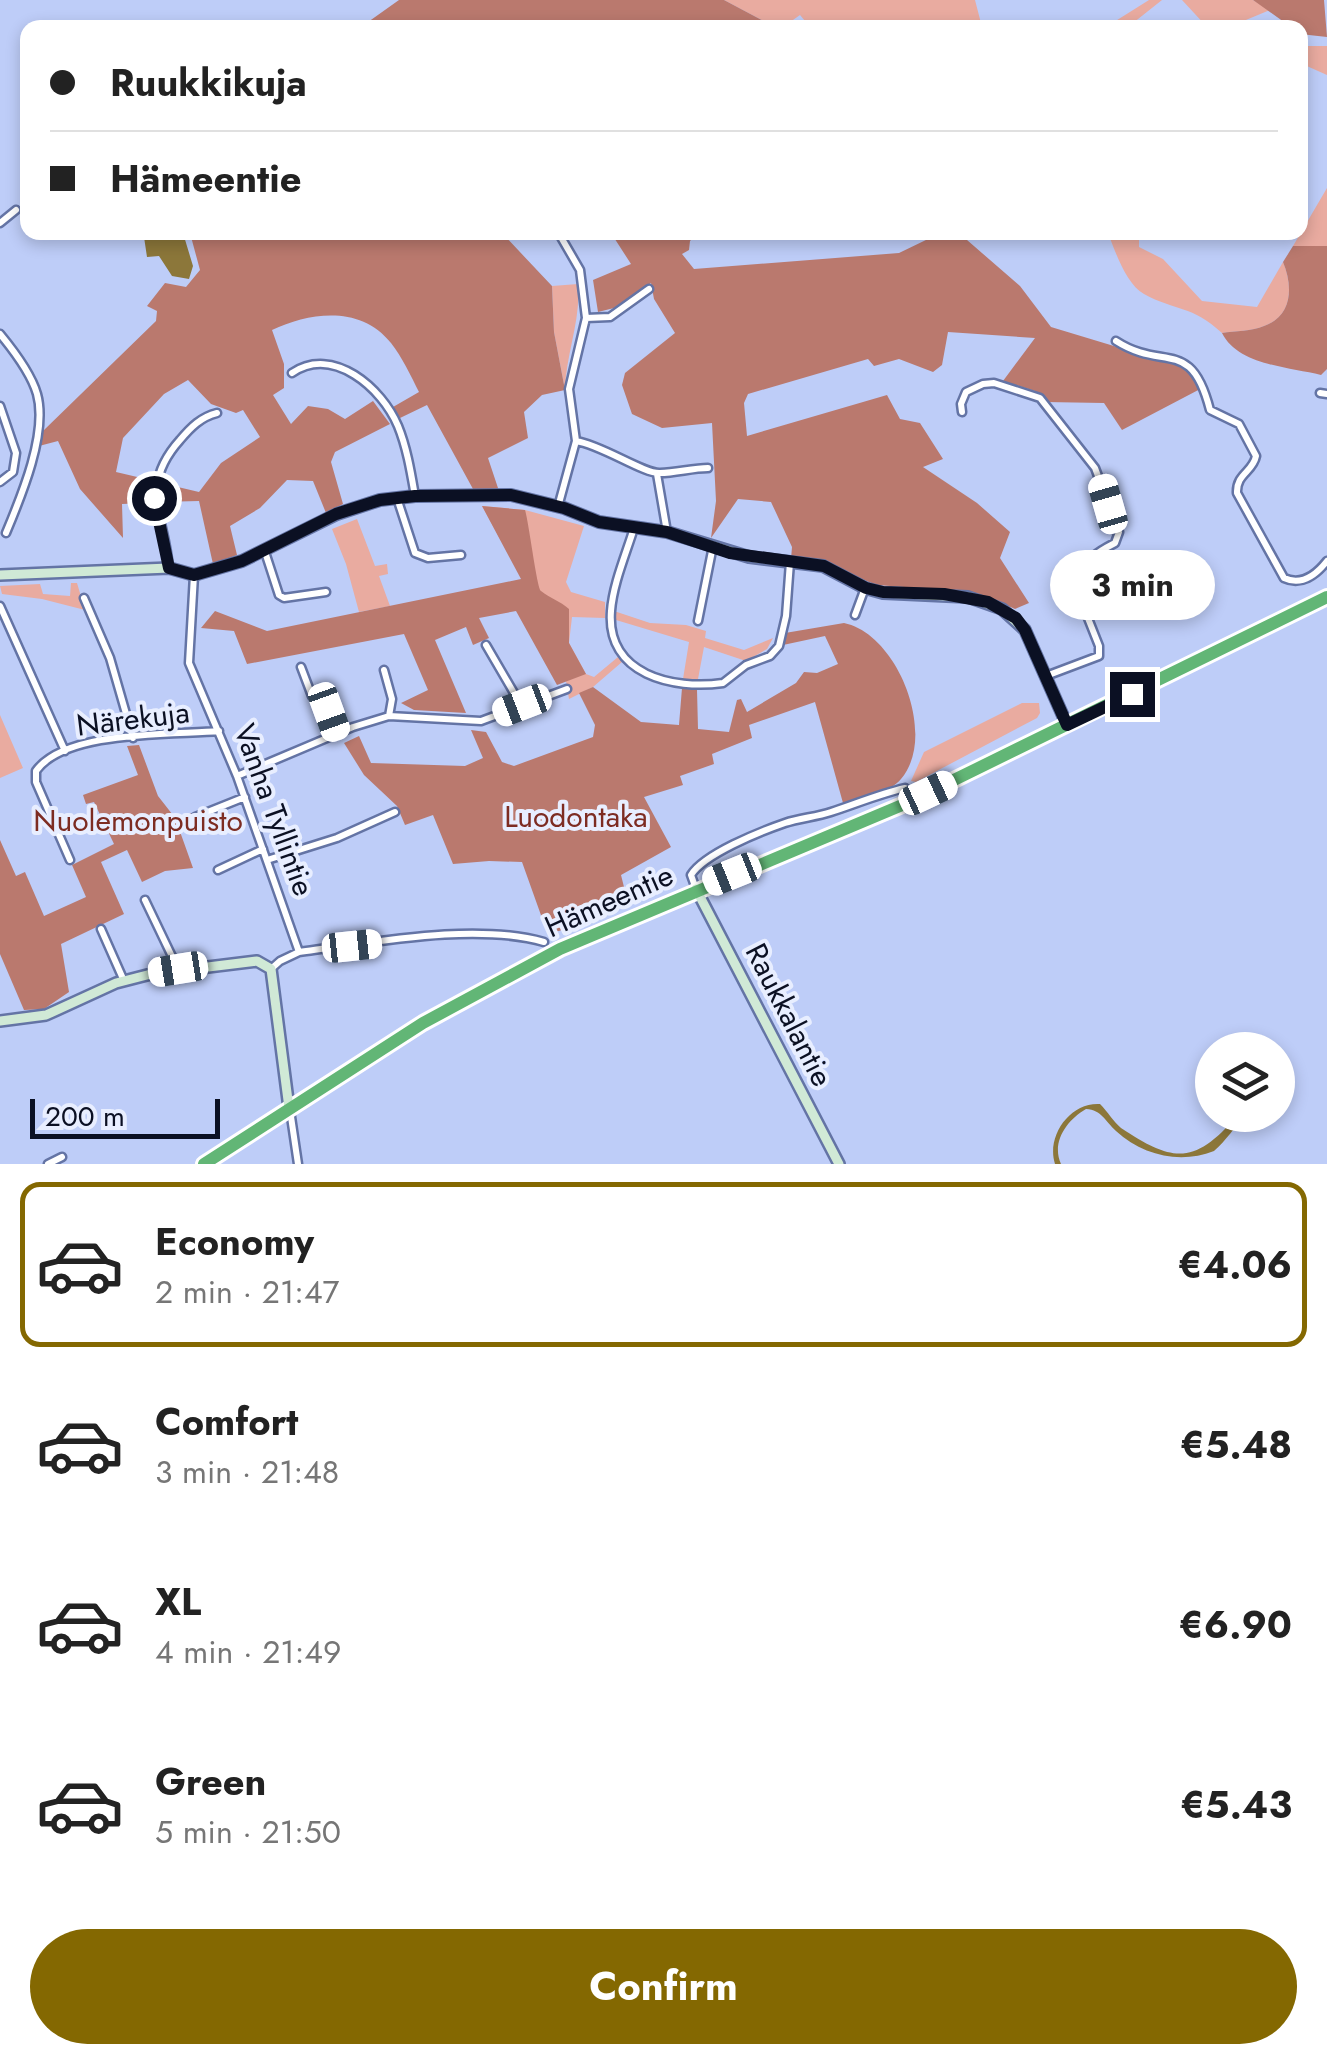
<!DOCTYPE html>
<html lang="en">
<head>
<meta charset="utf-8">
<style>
  body { margin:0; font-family:Jost,sans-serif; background:#f2f2f2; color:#222; height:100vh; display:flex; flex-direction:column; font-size:38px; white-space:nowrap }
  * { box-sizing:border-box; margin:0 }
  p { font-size:32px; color:#767676 }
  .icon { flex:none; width:55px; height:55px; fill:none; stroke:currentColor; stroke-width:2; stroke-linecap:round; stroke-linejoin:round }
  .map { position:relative; height:1164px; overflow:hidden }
  .details { display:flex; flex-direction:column; background:#fff; flex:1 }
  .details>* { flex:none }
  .banner { position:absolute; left:20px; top:20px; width:1288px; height:220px; border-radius:20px; box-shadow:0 5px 15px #0003; display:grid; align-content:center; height:220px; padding:0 30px; background:#fff }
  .controls { position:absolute; left:1195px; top:1032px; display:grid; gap:20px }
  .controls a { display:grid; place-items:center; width:100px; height:100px; border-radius:50%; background:#fff; box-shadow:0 5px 15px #0003; font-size:50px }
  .scale { position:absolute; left:30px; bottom:25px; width:190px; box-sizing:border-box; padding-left:10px; border:5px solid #0b1023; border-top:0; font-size:28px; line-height:35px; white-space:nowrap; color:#0b1023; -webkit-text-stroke:8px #e8eeff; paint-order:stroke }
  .end { position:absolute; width:45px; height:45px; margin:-22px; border:12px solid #0b1023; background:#fff; box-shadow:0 0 0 5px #fff }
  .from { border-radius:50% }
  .bubble { position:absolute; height:70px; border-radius:35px; background:#fff; box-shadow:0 5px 15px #0003; font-size:32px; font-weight:700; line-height:70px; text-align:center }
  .car { position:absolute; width:30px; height:60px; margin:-30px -15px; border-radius:12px; box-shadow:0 0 8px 2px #0007; background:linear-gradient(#fff 24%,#345 0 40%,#fff 0 76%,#345 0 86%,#fff 0) }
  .banner b { display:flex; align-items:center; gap:35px; height:95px; font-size:38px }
  .banner b+b { border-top:2px solid #e0e0e0 }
  .banner i { width:25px; height:25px; background:#222 }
  ul { padding:18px 0 0; list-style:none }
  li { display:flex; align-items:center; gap:30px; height:165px; margin:0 20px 15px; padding:0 10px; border:5px solid transparent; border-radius:20px }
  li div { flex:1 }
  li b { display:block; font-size:38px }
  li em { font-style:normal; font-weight:700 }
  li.active { border-color:#846801 }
  li>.icon { width:90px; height:90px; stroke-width:1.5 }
  .cta { display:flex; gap:20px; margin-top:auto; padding:20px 30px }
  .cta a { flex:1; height:115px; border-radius:60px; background:#846801; color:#fff; font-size:40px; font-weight:700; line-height:115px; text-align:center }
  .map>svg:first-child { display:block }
  .green { fill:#e9aba0 }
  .forest { fill:#ba796e }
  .water { fill:#8c773a }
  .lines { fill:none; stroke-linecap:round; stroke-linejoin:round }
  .street-casing { stroke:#6474a5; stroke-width:11 }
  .secondary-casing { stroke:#6474a5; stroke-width:14 }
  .highway-casing { stroke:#fff; stroke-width:18 }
  .street { stroke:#fff; stroke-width:6 }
  .secondary { stroke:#d0e9d6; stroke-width:9 }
  .highway { stroke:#62b676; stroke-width:12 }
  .route { stroke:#0b1023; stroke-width:12 }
  .labels { text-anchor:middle; stroke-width:8; stroke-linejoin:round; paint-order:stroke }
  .street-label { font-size:30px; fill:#0b1023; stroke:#e8eeff }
  .park-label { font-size:30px; fill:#7d2c22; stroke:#e8eeff }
</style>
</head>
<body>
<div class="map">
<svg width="1327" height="1164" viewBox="0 0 1327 1164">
  <rect width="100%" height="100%" fill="#becdf8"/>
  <!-- green -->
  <path class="green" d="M724,0H975L982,27H810L800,15L783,27H775Z
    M1149,0H1162L1128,27H1106Z
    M1182,0H1253L1270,10L1229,27H1207Z
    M1303,46H1327V75L1300,63V48Z
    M1327,188V246H1293Z
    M1108,233H1139V247L1163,259L1202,301L1257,307L1283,262C1293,286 1293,316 1264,326C1252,331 1235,331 1222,333C1192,305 1175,311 1144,294C1126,284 1115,251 1108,233Z
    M578,284C581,321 566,353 565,390L554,332L552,286Z
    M482,506L525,510L584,526L566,582L571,592L605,602V618L572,617L569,643L586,674L594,677L618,657L622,662L593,687L569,699L566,681L576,677Z
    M357,519L375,566L387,564L388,574L379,576L390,606L359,612L346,564L332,529Z
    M71,583H77L85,610L42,599L2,594L0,586L40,584L43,594L70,596Z
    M614,611L650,623L686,625L706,631L705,638L744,650L773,638L767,649L746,661L704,647L698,679H683L689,642L616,620Z
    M1022,703H1039L1040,713L1037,718L916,782L911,781L924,752Z
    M0,715L23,768L0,778Z"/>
  <!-- forest -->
  <path class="forest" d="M399,0H724L775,27H361Z
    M1253,0H1324L1327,37L1300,34V28L1291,27Z
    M344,232L502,233L552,286L554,332L565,390L542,395L524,412L528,438L488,458L499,491L473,489L427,405L400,418L393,407L419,392C411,376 402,357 391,343C361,305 310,312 272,330L284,364V388L273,395L291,424L308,406L328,409L345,419L373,401L390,424L335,452L331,462L343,504L326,513L313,481L287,480L260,508L230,526L237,555L213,564L199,501L159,502L161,483L199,492L221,463L260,437L243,410L236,413L211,404L188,380L164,394L123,438L116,472L150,480L147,503L122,504L123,538L80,489L58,441L39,446L43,431L156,321L157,311L147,306L165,283L186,287L200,270L190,233Z
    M611,233H698L690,241L689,250L682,254L694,269L899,253L928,239V233L967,240L1020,286L1051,327L1180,366L1204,387L1122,430L1104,403L1045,402L1035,391L1003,381L1035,338L948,332L942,365L933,372L899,359L874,366L868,359L748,394L744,403L747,436L887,395L900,419L920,423L943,459L923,467L977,503L1010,532L1000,558L1029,603L1015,609L990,598L960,591L876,585L826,564L791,559L792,547L771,502L738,499L711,538L716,501L712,423L662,428L632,414L622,385L625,373L675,333L654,299L651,283L614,308L598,312L593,280L631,264Z
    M1293,246H1327V369L1321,375C1288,367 1238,365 1222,333C1235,331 1252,331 1264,326C1293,316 1293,286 1283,262Z
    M482,506L525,510C529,523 537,588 541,591C550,598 560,601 569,609V643L586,674L557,685L516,611L479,618L489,638L473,645L466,627L435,640L466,713L414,710L401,703L428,690L404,634L247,664L234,631L201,628L215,611L267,631L521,579Z
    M844,623C898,634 938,736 901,779C890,793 860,797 843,803L815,702L749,725L752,738L712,754L714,764L680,776L683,785L644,797L671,847L621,875L628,903L559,931L547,932L522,862L489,861L453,864L433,815L405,825L397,806L364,775L344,743L359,736L371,763L465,766L483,758L471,730L486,732L502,762L514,766L593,737L595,725L579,693L593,687L641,722L679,725L682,688L697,690L698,729L729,732L737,700L741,699L747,712L796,683L804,672L817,673L838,664L825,636L783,645L785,633Z
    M139,745L158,796L176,819L191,813L195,820L178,826L193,868L165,871L142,882L127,850L101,862L124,914L61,944L69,992L44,1009L24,1010L0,954V840L16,876L25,872L44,916L86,897L72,865L114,844L94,802L86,804L83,795L138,775L127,746Z"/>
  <!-- water -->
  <path class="water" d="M151,233H183L193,266L189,279L172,276L159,256L147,257L144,237Z
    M1100,1104C1108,1112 1113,1121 1121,1128C1175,1164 1195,1164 1238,1115H1246C1235,1126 1226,1141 1214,1151C1181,1164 1143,1156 1116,1131C1105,1121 1102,1110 1086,1109C1067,1120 1051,1142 1061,1164H1055C1046,1136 1070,1102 1100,1104Z"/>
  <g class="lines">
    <defs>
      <path id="street" d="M0,223L16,210
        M586,318L610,317L649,289
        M0,334C14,351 31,373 37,394C48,433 21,497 6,533
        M1116,341C1164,372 1191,336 1210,410L1239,424L1256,456C1253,472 1236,474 1237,493L1284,578C1301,586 1316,575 1327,561
        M292,373C333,345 382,388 398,426C407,448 411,473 415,496
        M1320,393L1327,394
        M0,406L16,453L13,472L0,482
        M962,412L961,404L966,392L983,384L994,383L1040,398L1095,468L1119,532L1115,543C1078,562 1095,561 1078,593L1099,646V656L1046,676
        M576,441C602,445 644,474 660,473C676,473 692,468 708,468
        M657,474L667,532
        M397,498L415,553L428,558L461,555
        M558,507L576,441L569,389L586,318L580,270L558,232
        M634,528C626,554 613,584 611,611C606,675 673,690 723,683L746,665L770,656L779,646L786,616L790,562
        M265,552L279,595L284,598L326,592
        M169,568C165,516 138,487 180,440C191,427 201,417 217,413
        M194,575L189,663L237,776L299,952
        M84,598L110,658L133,738
        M0,606L65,751
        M855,615L865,588
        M698,621L713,546
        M486,645L521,705
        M301,667L312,696L328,710L337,735
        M384,670L392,699L389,716
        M237,776L353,727L389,716L481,721L567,689
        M195,817L245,797
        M70,860L36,782V771C65,730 172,735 219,731
        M267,860L337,838L395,812
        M218,870L263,849
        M696,889L691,875C704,854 759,832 785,823C800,818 816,817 831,812C856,804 879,794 905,788
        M145,900L178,969
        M101,929L124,981
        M271,969L280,961L299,952C371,943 474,922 544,942
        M290,1110L298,1164
        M48,1164L62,1157"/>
      <path id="secondary" d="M0,575L169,568L194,575L242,561L337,514L380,500L415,496L511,495L564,508L599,522L667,532L749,557L823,566L865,588L883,593L968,597L1002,609L1025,630L1067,725
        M696,889L839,1164
        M0,1021L46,1015L116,983L151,974L257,961L271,969L289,1108"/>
      <path id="highway" d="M204,1164L423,1023L560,949L907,803L1327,597"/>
    </defs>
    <!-- street casing -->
    <use href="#street" class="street-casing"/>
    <!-- secondary casing -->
    <use href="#secondary" class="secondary-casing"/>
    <!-- highway casing -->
    <use href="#highway" class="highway-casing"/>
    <!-- street -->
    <use href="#street" class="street"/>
    <!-- secondary -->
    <use href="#secondary" class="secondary"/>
    <!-- highway -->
    <use href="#highway" class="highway"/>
  </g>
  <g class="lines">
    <!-- route -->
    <path class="route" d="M154,498L169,568L194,575L242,561L336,514L380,500L415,496L511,495L564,508L599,522L667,532L730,553L824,566L866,588L883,592L944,594L988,602L1016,618L1025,630L1067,725L1132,694"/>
  </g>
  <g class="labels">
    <!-- street labels -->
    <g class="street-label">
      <text transform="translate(133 719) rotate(-7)" y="10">Närekuja</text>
      <text transform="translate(274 810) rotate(70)" y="10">Vanha Tyllintie</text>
      <text transform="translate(609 901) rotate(-24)" y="10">Hämeentie</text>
      <text transform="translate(789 1015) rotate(63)" y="10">Raukkalantie</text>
    </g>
    <!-- park labels -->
    <g class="park-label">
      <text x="576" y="827">Luodontaka</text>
      <text x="138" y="831">Nuolemonpuisto</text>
    </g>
  </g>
</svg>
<div class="controls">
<a><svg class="icon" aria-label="layers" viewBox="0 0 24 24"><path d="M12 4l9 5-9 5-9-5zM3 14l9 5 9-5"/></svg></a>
</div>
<div class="scale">200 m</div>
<i class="end from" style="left:154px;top:498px"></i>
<i class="end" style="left:1132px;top:694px"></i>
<div class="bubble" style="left:1050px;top:550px;width:165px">3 min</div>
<i class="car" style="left:1108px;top:504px;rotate:344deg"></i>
<i class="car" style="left:522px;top:705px;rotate:249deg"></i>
<i class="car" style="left:329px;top:712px;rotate:160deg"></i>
<i class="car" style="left:928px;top:793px;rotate:65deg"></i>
<i class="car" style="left:732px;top:874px;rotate:248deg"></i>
<i class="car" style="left:352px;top:946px;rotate:84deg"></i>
<i class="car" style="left:178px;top:969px;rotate:261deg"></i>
<div class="banner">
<b><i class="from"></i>Ruukkikuja</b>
<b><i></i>Hämeentie</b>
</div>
</div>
<section class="details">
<ul>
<li class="active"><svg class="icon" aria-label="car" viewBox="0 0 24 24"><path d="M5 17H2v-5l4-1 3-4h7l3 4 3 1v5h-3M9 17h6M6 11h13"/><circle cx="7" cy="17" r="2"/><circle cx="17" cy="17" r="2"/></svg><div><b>Economy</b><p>2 min · 21:47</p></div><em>€4.06</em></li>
<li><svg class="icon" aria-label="car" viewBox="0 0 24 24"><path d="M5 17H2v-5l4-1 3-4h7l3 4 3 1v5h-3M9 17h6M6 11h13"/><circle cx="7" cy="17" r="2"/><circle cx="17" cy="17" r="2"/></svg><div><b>Comfort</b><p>3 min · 21:48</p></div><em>€5.48</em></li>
<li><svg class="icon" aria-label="car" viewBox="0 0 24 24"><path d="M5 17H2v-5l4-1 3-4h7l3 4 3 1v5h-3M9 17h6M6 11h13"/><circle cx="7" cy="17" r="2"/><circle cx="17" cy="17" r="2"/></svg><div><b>XL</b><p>4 min · 21:49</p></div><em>€6.90</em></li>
<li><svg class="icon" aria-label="car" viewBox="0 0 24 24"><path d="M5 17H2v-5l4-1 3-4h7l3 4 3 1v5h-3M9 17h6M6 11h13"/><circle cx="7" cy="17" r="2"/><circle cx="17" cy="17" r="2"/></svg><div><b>Green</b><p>5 min · 21:50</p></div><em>€5.43</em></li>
</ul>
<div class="cta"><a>Confirm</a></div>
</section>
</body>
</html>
